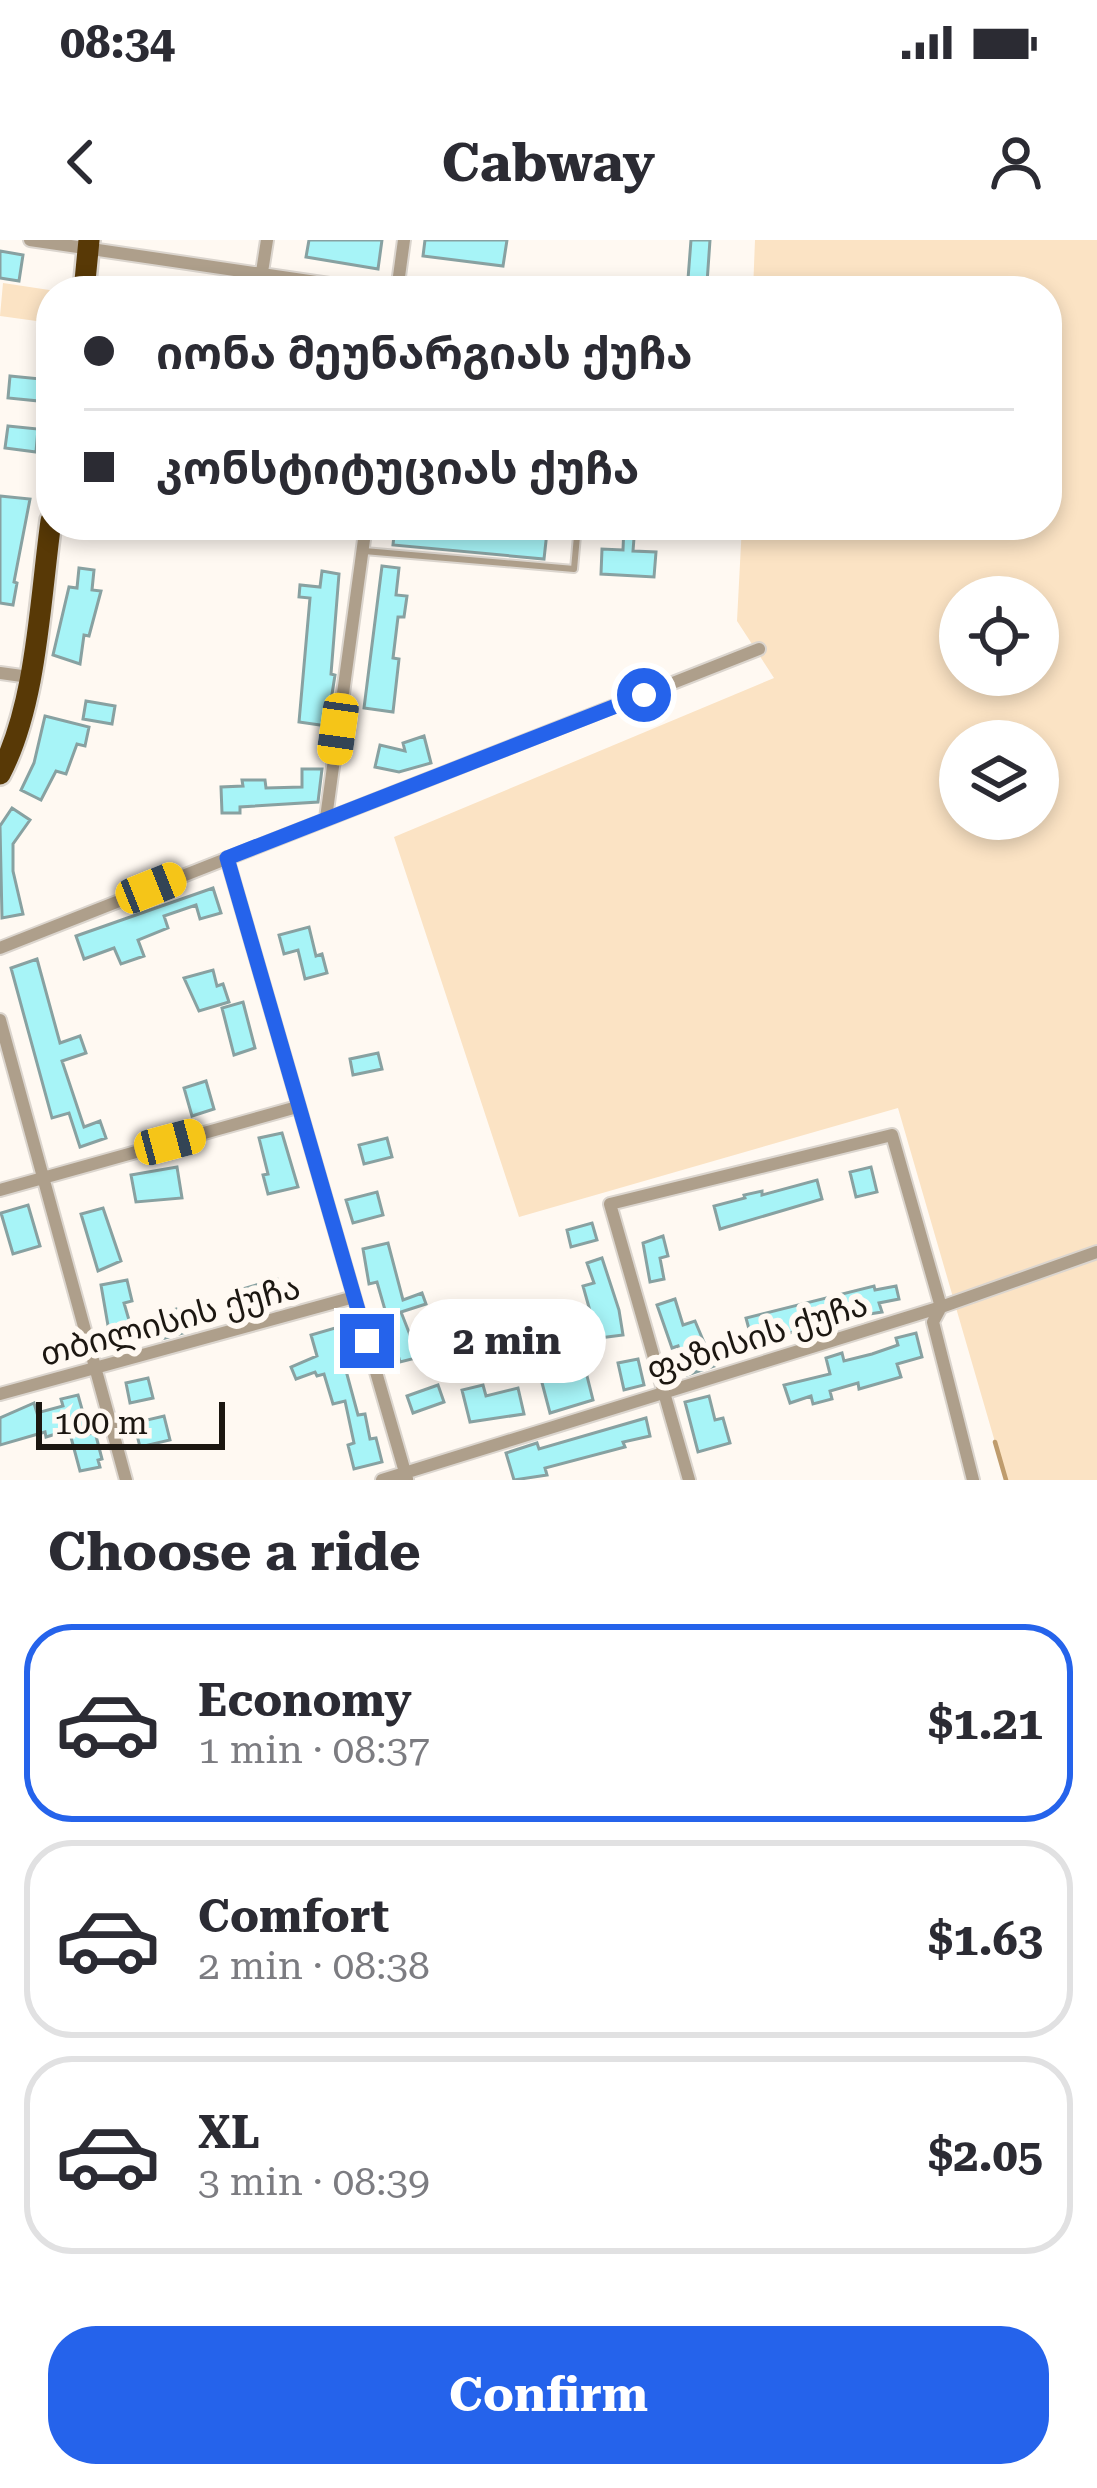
<!DOCTYPE html>
<html lang="en">
<head>
<meta charset="utf-8">
<style>
  body { margin:0; font-family:"Roboto Serif","Noto Sans Georgian",serif; background:#f2f2f3; color:#2b2b33; height:100vh; display:flex; flex-direction:column; font-size:45px; white-space:nowrap }
  * { box-sizing:border-box; margin:0 }
  p { font-size:39px; color:#7c7c81 }
  .icon { flex:none; width:66px; height:66px; fill:none; stroke:currentColor; stroke-width:2; stroke-linecap:round; stroke-linejoin:round }
  .map { position:relative; height:1240px; overflow:hidden }
  .side { display:flex; flex-direction:column; background:#fff; flex:1 }
  .side>* { flex:none }
  .guide { position:absolute; left:36px; top:36px; width:1026px; height:264px; border-radius:48px; box-shadow:0 6px 18px #0003; display:grid; align-content:center; height:264px; padding:0 48px; background:#fff }
  .fabs { position:absolute; left:939px; top:336px; display:grid; gap:24px }
  .fabs a { display:grid; place-items:center; width:120px; height:120px; border-radius:50%; background:#fff; box-shadow:0 6px 18px #0003; font-size:60px }
  .scale { position:absolute; left:36px; bottom:30px; width:189px; box-sizing:border-box; padding-left:12px; border:6px solid #1c1711; border-top:0; font-size:33px; line-height:42px; white-space:nowrap; color:#1c1711; -webkit-text-stroke:9px #fff9f2; paint-order:stroke }
  .end { position:absolute; width:54px; height:54px; margin:-27px; border:15px solid #2563eb; background:#fff; box-shadow:0 0 0 6px #fff }
  .from { border-radius:50% }
  .bubble { position:absolute; height:84px; border-radius:42px; background:#fff; box-shadow:0 6px 18px #0003; font-size:39px; font-weight:700; line-height:84px; text-align:center }
  .car { position:absolute; width:36px; height:72px; margin:-36px -18px; border-radius:15px; box-shadow:0 0 9px 3px #0007; background:linear-gradient(#f5c518 24%,#345 0 40%,#f5c518 0 76%,#345 0 86%,#f5c518 0) }
  .guide b { display:flex; align-items:center; gap:42px; height:114px; font-size:45px }
  .guide b+b { border-top:3px solid #e1e1e2 }
  .guide i { width:30px; height:30px; background:#2b2b33 }
  ul { padding:0; list-style:none }
  li { display:flex; align-items:center; gap:36px; height:198px; margin:0 24px 18px; padding:0 24px; border:6px solid #e1e1e2; border-radius:48px }
  li div { flex:1 }
  li b { display:block; font-size:45px }
  li em { font-style:normal; font-weight:700 }
  li.current { border-color:#2563eb }
  li>.icon { width:108px; height:108px; stroke-width:1.5 }
  h2 { padding:0 48px; font-size:54px; line-height:144px }
  .primary-button { display:flex; gap:24px; margin-top:auto; padding:24px 48px }
  .primary-button a { flex:1; height:138px; border-radius:48px; background:#2563eb; color:#fff; font-size:48px; font-weight:700; line-height:138px; text-align:center }
  .status { display:flex; justify-content:space-between; align-items:center; height:84px; padding:0 60px; background:#fff; direction:ltr }
  .status svg { height:33px; fill:currentColor }
  header { display:flex; justify-content:space-between; align-items:center; height:156px; padding:0 48px; background:#fff; font-size:54px; font-weight:700 }
  .map>svg:first-child { display:block }
  .green { fill:#fbe3c4; fill-rule:evenodd }
  .lines { fill:none; stroke-linecap:round; stroke-linejoin:round }
  .stream { stroke:#bf9c6d; stroke-width:4.5 }
  .building { fill:#a7f4f7; stroke:#88a1a1; stroke-width:3 }
  .lane-casing { stroke:#dbd5ce; stroke-width:10 }
  .street-casing { stroke:#dbd5ce; stroke-width:16 }
  .highway-casing { stroke:#dbd5ce; stroke-width:26 }
  .lane { stroke:#ae9f8b; stroke-width:6 }
  .street { stroke:#ae9f8b; stroke-width:12 }
  .highway { stroke:#583906; stroke-width:21 }
  .route { stroke:#2563eb; stroke-width:15 }
  .labels { text-anchor:middle; stroke-width:12; stroke-linejoin:round; paint-order:stroke }
  .street-label { font-size:33px; fill:#1c1711; stroke:#fff9f2 }
</style>
</head>
<body>
<div class="status"><b>08:34</b><svg viewBox="0 0 49 12"><path d="M0 12V9h3v3zM5 12V6h3v6zM10 12V3h3v9zM15 12V0h3v12zM26 1h20v11H26zM47 4h2v5h-2z"/></svg></div>
<header><svg class="icon" aria-label="back" viewBox="0 0 24 24"><path d="M15 5l-7 7 7 7"/></svg>Cabway<svg class="icon" aria-label="person" viewBox="0 0 24 24"><circle cx="12" cy="8" r="4"/><path d="M4 21q1-7 8-7t8 7"/></svg></header>
<div class="map">
<svg width="1097" height="1240" viewBox="0 0 1097 1240">
  <rect width="100%" height="100%" fill="#fff9f2"/>
  <!-- green -->
  <path class="green" d="M755,0H1097V1240H1006L898,868L519,977L394,597L774,438L737,381L742,285H1047V51H753ZM960,357H1038V435H960ZM960,501H1038V579H960Z
    M3,43L56,51H51V83L0,76Z"/>
  <g class="lines">
    <!-- stream -->
    <path class="stream" d="M995,1202L1006,1240"/>
  </g>
  <!-- building -->
  <path class="building" d="M309,0H382L378,29L306,17Z
    M425,0H507L503,26L423,16Z
    M691,0H710L707,43L688,39Z
    M0,11L23,15L19,41L0,38Z
    M10,136L41,139L39,161L8,158Z
    M8,186L38,189L36,212L5,208Z
    M0,256L30,259L14,342L17,343L13,365L0,363Z
    M395,285H478L547,292L544,319L393,305Z
    M624,285H635L633,311L656,312L654,337L601,334L602,309L623,310Z
    M382,326L399,328L396,355L407,356L404,377H398L393,418L399,419L393,472L364,468Z
    M79,328L94,330L92,350L101,351L89,396L84,395L80,424L53,415L69,347L77,348Z
    M322,331L339,334L331,434L335,435L327,486L299,482L310,358L299,357L300,345L320,347Z
    M86,461L115,466L112,484L83,479Z
    M45,476L89,487L85,506L77,504L66,534L56,531L41,560L21,550L34,523Z
    M424,496L431,523L399,532L375,527L380,505L405,511L403,503Z
    M302,529H322L318,562L240,567V573H222L221,547L243,546L242,540H265L266,548L302,547Z
    M12,568L30,580L13,604V631L23,674L2,678L0,586Z
    M213,648L221,673L200,679L196,665L164,676L168,688L138,700L144,716L121,724L114,708L84,719L76,696Z
    M309,687L316,716L322,714L327,733L305,739L298,710L284,714L279,695Z
    M37,719L60,803L80,796L86,813L62,821L84,887L100,881L106,898L80,907L69,873L52,878L11,728Z
    M213,730L217,746L223,744L229,762L199,771L184,738Z
    M243,762L255,808L234,815L222,768Z
    M378,813L382,829L353,835L350,819Z
    M206,841L214,869L192,876L184,848Z
    M282,893L298,947L268,954L263,935L268,934L259,898Z
    M387,898L392,917L364,924L359,905Z
    M177,927L182,958L136,962L131,935Z
    M871,927L877,952L856,957L850,932Z
    M817,940L822,959L720,989L714,966L745,958L744,955L762,951V955Z
    M377,952L383,975L353,983L346,960Z
    M28,965L40,1006L13,1014L1,973Z
    M103,968L121,1021L98,1031L81,974Z
    M592,983L597,1000L571,1007L567,990Z
    M663,996L668,1016L660,1018L664,1039L650,1042L643,1003Z
    M388,1003L403,1060L422,1053L426,1064L401,1072L412,1100L428,1097L432,1114L400,1122L377,1042L369,1044L363,1009Z
    M602,1018L619,1070L623,1095L591,1099L588,1079L592,1078L583,1046L594,1043L587,1023Z
    M277,1039L282,1059L256,1065L257,1071L244,1074L239,1050Z
    M127,1040L132,1061L124,1063L134,1097L111,1103L101,1045Z
    M874,1046L875,1050L896,1046L899,1059L879,1063L882,1072L825,1081L827,1090L804,1096L803,1089L753,1104L746,1078Z
    M675,1059L683,1085L695,1081L714,1126L687,1135L678,1106L672,1108L657,1065Z
    M176,1069L183,1093L162,1099L155,1075Z
    M335,1088L349,1125L345,1127L358,1175L365,1174L370,1199L376,1198L382,1222L354,1229L348,1205L354,1203L345,1161L333,1164L324,1134L317,1136L315,1132L296,1139L291,1127L317,1116L311,1095Z
    M916,1093L922,1117L897,1124L901,1137L859,1149L858,1143L830,1151L832,1159L813,1164L811,1156L790,1163L784,1145L830,1134L826,1118L842,1113L844,1121L872,1114L898,1105L896,1098Z
    M638,1119L644,1145L624,1150L618,1123Z
    M586,1132L593,1160L550,1173L541,1139Z
    M148,1138L153,1158L130,1163L126,1143Z
    M438,1145L444,1162L413,1173L407,1156Z
    M483,1145L486,1156L518,1148L524,1174L470,1182L462,1150Z
    M78,1155L89,1194L95,1192L102,1219L98,1220L100,1227L80,1231L69,1190L46,1197L45,1192L0,1205V1178L34,1163L37,1173L63,1166L61,1159Z
    M709,1156L715,1180L723,1178L730,1203L698,1212L685,1162Z
    M164,1176L170,1200L140,1207L134,1183Z
    M646,1178L650,1196L623,1202L625,1207L545,1228L547,1235L514,1240L506,1213L537,1203L539,1209Z"/>
  <g class="lines">
    <defs>
      <path id="lane" d="M364,311L574,329L578,285"/>
      <path id="street" d="M30,0L377,51
        M262,32L267,0
        M397,51L404,0
        M0,433L29,437
        M326,578L366,285
        M227,618L407,1239
        M0,708L759,409
        M0,780L126,1240
        M0,950L297,867
        M0,1154L354,1057
        M382,1240L941,1067L1097,1012
        M689,1240L610,964L892,895L941,1067L933,1082L973,1240"/>
      <path id="highway" d="M84,51L89,0
        M0,534C37,464 40,359 51,281"/>
    </defs>
    <!-- lane casing -->
    <use href="#lane" class="lane-casing"/>
    <!-- street casing -->
    <use href="#street" class="street-casing"/>
    <!-- highway casing -->
    <use href="#highway" class="highway-casing"/>
    <!-- lane -->
    <use href="#lane" class="lane"/>
    <!-- street -->
    <use href="#street" class="street"/>
    <!-- highway -->
    <use href="#highway" class="highway"/>
  </g>
  <g class="lines">
    <!-- route -->
    <path class="route" d="M367,1101L227,618L644,455"/>
  </g>
  <g class="labels">
    <!-- street labels -->
    <g class="street-label">
      <text transform="translate(170 1080) rotate(-15)" y="12">თბილისის ქუჩა</text>
      <text transform="translate(757 1096) rotate(-17)" y="12">ფაზისის ქუჩა</text>
    </g>
  </g>
</svg>
<div class="fabs">
<a><svg class="icon" aria-label="locate" viewBox="0 0 24 24"><circle cx="12" cy="12" r="6"/><path d="M12 2v4M12 18v4M2 12h4M18 12h4"/></svg></a>
<a><svg class="icon" aria-label="layers" viewBox="0 0 24 24"><path d="M12 4l9 5-9 5-9-5zM3 14l9 5 9-5"/></svg></a>
</div>
<div class="scale">100 m</div>
<i class="end from" style="left:644px;top:455px"></i>
<i class="end" style="left:367px;top:1101px"></i>
<div class="bubble" style="left:408px;top:1059px;width:198px">2 min</div>
<i class="car" style="left:338px;top:489px;rotate:188deg"></i>
<i class="car" style="left:151px;top:648px;rotate:68deg"></i>
<i class="car" style="left:170px;top:902px;rotate:75deg"></i>
<div class="guide">
<b><i class="from"></i>იონა მეუნარგიას ქუჩა</b>
<b><i></i>კონსტიტუციას ქუჩა</b>
</div>
</div>
<section class="side">
<h2>Choose a ride</h2>
<ul>
<li class="current"><svg class="icon" aria-label="car" viewBox="0 0 24 24"><path d="M5 17H2v-5l4-1 3-4h7l3 4 3 1v5h-3M9 17h6M6 11h13"/><circle cx="7" cy="17" r="2"/><circle cx="17" cy="17" r="2"/></svg><div><b>Economy</b><p>1 min · 08:37</p></div><em>$1.21</em></li>
<li><svg class="icon" aria-label="car" viewBox="0 0 24 24"><path d="M5 17H2v-5l4-1 3-4h7l3 4 3 1v5h-3M9 17h6M6 11h13"/><circle cx="7" cy="17" r="2"/><circle cx="17" cy="17" r="2"/></svg><div><b>Comfort</b><p>2 min · 08:38</p></div><em>$1.63</em></li>
<li><svg class="icon" aria-label="car" viewBox="0 0 24 24"><path d="M5 17H2v-5l4-1 3-4h7l3 4 3 1v5h-3M9 17h6M6 11h13"/><circle cx="7" cy="17" r="2"/><circle cx="17" cy="17" r="2"/></svg><div><b>XL</b><p>3 min · 08:39</p></div><em>$2.05</em></li>
</ul>
<div class="primary-button"><a>Confirm</a></div>
</section>
</body>
</html>
